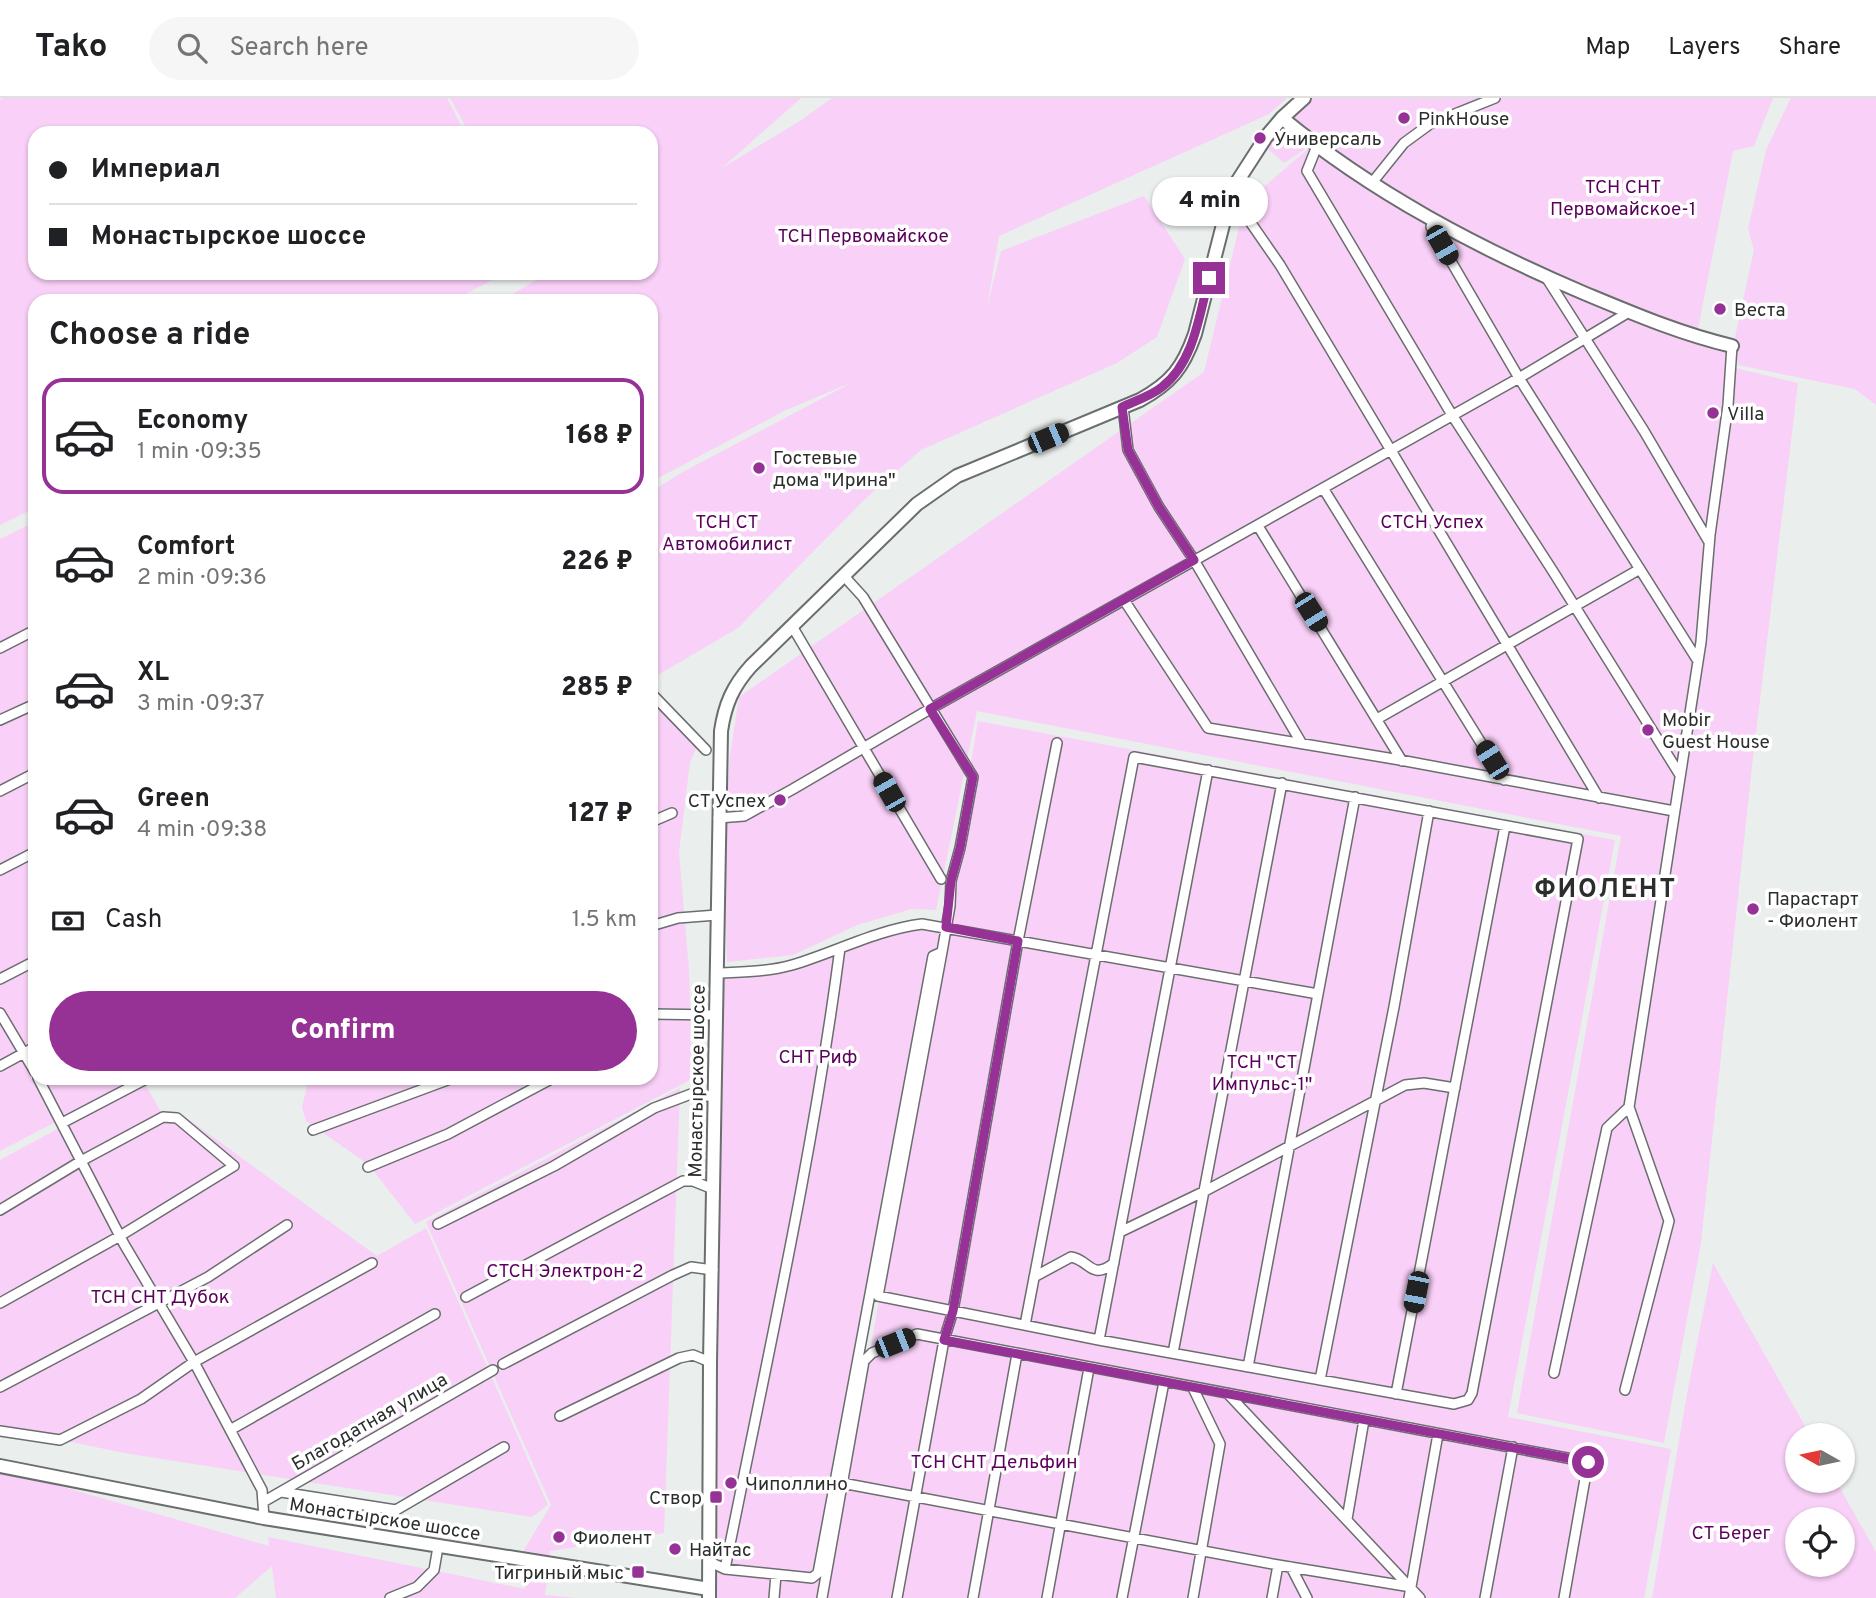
<!DOCTYPE html>
<html lang="en">
<head>
<meta charset="utf-8">
<style>
  body { margin:0; font-family:Overpass,sans-serif; background:#f6f6f6; color:#202124; height:100vh; display:flex; flex-direction:column; font-size:26px; white-space:nowrap }
  * { box-sizing:border-box; margin:0 }
  p { font-size:23px; color:#757577 }
  .icon { flex:none; width:38px; height:38px; fill:none; stroke:currentColor; stroke-width:2; stroke-linecap:round; stroke-linejoin:round }
  .map { position:relative; flex:1; overflow:hidden }
  .sheet { position:absolute; left:28px; top:196px; width:630px; height:791px; display:flex; flex-direction:column; background:#fff; border-radius:21px; box-shadow:0 2px 5px #0004 }
  .sheet>* { flex:none }
  .guide { position:absolute; left:28px; top:28px; width:630px; height:154px; border-radius:21px; box-shadow:0 2px 5px #0004; display:grid; align-content:center; height:154px; padding:0 21px; background:#fff }
  .needle { width:46px; rotate:279deg }
  .controls { position:absolute; left:1785px; top:1325px; display:grid; gap:14px }
  .controls a { display:grid; place-items:center; width:70px; height:70px; border-radius:50%; background:#fff; box-shadow:0 2px 5px #0004; font-size:35px }
  .end { position:absolute; width:32px; height:32px; margin:-16px; border:9px solid #963196; background:#fff; box-shadow:0 0 0 4px #fff }
  .from { border-radius:50% }
  .bubble { position:absolute; height:49px; border-radius:24px; background:#fff; box-shadow:0 2px 5px #0004; font-size:23px; font-weight:800; line-height:49px; text-align:center }
  .car { position:absolute; width:21px; height:42px; margin:-21px -10px; border-radius:9px; box-shadow:0 0 5px 2px #0007; background:linear-gradient(#222 24%,#8ab4d8 0 40%,#222 0 76%,#8ab4d8 0 86%,#222 0) }
  .guide b { display:flex; align-items:center; gap:24px; height:66px; font-size:26px }
  .guide b+b { border-top:2px solid #e0e0e0 }
  .guide i { width:18px; height:18px; background:#202124 }
  ul { padding:0; list-style:none }
  li { display:flex; align-items:center; gap:21px; height:116px; margin:0 14px 10px; padding:0 7px; border:4px solid transparent; border-radius:21px }
  li div { flex:1 }
  li b { display:block; font-size:26px }
  li em { font-style:normal; font-weight:800 }
  li.selected { border-color:#963196 }
  li>.icon { width:63px; height:63px; stroke-width:1.5 }
  h2 { padding:0 21px; font-size:32px; line-height:84px }
  .pay { display:flex; align-items:center; gap:18px; height:77px; padding:0 21px; font-size:26px }
  .pay p { margin-inline-start:auto }
  .primary-button { display:flex; gap:14px; margin-top:auto; padding:14px 21px }
  .primary-button a { flex:1; height:80px; border-radius:42px; background:#963196; color:#fff; font-size:28px; font-weight:800; line-height:80px; text-align:center }
  header { display:flex; align-items:center; gap:42px; box-sizing:border-box; height:98px; padding:0 35px; background:#fff; border-bottom:2px solid #e0e0e0 }
  header strong { font-size:33px }
  nav { display:flex; gap:38px; margin-inline-start:auto; font-size:24px }
  .search { width:490px; height:63px; background:#f6f6f6; display:flex; align-items:center; gap:18px; box-sizing:border-box; padding:0 24px; border-radius:38px; color:#757577; font-size:26px }
  .map>svg:first-child { display:block }
  .green { fill:#f9d0f7; fill-rule:evenodd }
  .lines { fill:none; stroke-linecap:round; stroke-linejoin:round }
  .street-casing { stroke:#6b6e6e; stroke-width:12 }
  .secondary-casing { stroke:#6b6e6e; stroke-width:16 }
  .street { stroke:#fff; stroke-width:9 }
  .secondary { stroke:#fff; stroke-width:12 }
  .route { stroke:#963196; stroke-width:9 }
  .poi-dot { fill:#963196; stroke:#fff; stroke-width:2.5 }
  .labels { text-anchor:middle; stroke-width:7; stroke-linejoin:round; paint-order:stroke }
  .poi-label { font-size:19px; fill:#2c2d2d; stroke:#fff; text-anchor:start }
  .park-label { font-size:19px; fill:#5b005c; stroke:#fff }
  .street-label { font-size:19px; fill:#2c2d2d; stroke:#fff }
  .district-label { font-size:26px; font-weight:bold; letter-spacing:2px; fill:#2c2d2d; stroke:#fff }
</style>
</head>
<body>
<header>
<strong>Tako</strong>
<div class="search"><svg class="icon" aria-label="search" viewBox="0 0 24 24"><circle cx="10" cy="10" r="6"/><path d="M15 15l6 6"/></svg>Search here</div>
<nav><a>Map</a><a>Layers</a><a>Share</a></nav>
</header>
<div class="map">
<svg width="1876" height="1500" viewBox="0 0 1876 1500">
  <rect width="100%" height="100%" fill="#eaeeed"/>
  <!-- green -->
  <path class="green" d="M3,0H447L465,35H35V175H506L452,203H35V410L0,427V2Z
    M450,0H801L722,70L800,23L832,0H1287L1269,16L999,138L987,209L1001,153L1144,98L1185,161L1157,239L1117,265L921,352L864,402L738,530L651,581V394L681,375L853,284L786,312L651,384V203H501L548,175H651V35H469Z
    M1308,0H1773L1754,48L1733,53L1697,236L1629,212L1396,97L1528,167L1633,216L1729,250L1735,270L1798,285L1752,668L1701,1145L1664,1345L1517,1315L1621,738L977,613L936,812L912,811L857,827L793,857L727,864L724,749L730,658L739,599L1204,274L1245,105L1316,44L1284,65L1267,50L1280,26Z
    M1791,0H1876V307L1855,291L1738,267L1735,239L1754,152L1748,131L1766,52Z
    M35,424V748L28,753L35,750V980H140L0,1053V441Z
    M651,585L700,642L690,664L679,754L689,872L692,981L415,1126L368,1066L306,1023L302,1009L309,980H651Z
    M978,623L1615,742L1508,1319L1671,1351L1644,1500H828L942,833L816,1500H717L720,880L821,856L917,826L943,830Z
    M144,984L162,1016H181L377,1158L426,1130L548,1407L532,1419L124,1355L0,1329V1062Z
    M680,990L664,1435L550,1453L545,1497L576,1500H276L272,1468L235,1500H0V1371L269,1448L268,1439L525,1491L524,1452L551,1407L426,1124Z
    M1713,1165L1810,1337H1797V1382L1836,1383L1876,1454V1500H1652L1687,1296ZM1797,1421H1843V1466H1797Z"/>
  <g class="lines">
    <defs>
      <path id="street" d="M1317,48L1307,73L1452,317L1554,475L1680,677
        M1371,86L1404,45L1430,26L1495,0
        M1228,107L1244,115L1280,167L1599,700
        M1433,121L1431,129L1519,280L1698,563
        M1546,179L1644,333L1709,444
        M1123,309L1128,352L1159,409L1194,462L1302,646
        M1323,390L1504,682
        M1258,428L1402,663
        M843,477L863,499L973,679L960,750L951,783L950,808L942,854L878,1198L1099,1242L1454,1306L1468,1302L1472,1295L1578,741L1134,659L1025,1227
        M1124,502L1208,630L1400,662L1674,713
        M792,528L941,781
        M0,550L35,532
        M651,595L706,652
        M1377,621L1640,471
        M0,622L35,606
        M0,693L35,675
        M718,720L744,718L793,691L930,611L1519,280L1629,214
        M651,724L672,715
        M0,772L35,754
        M651,828L678,820L717,817
        M717,875C742,874 767,874 792,867C836,854 876,832 922,826L1318,896
        M0,881L35,863
        M0,915L35,974
        M651,916L716,917
        M0,968L35,949
        M38,980L124,1146L194,1264L262,1392L264,1420
        M62,1025L148,980
        M313,1032L453,980
        M368,1069L448,1036L553,980
        M0,1112L81,1063L163,1019L177,1020L234,1068L120,1138L0,1205
        M438,1126L554,1068L654,1010L691,996L715,999
        M1120,1134L1205,1093L1405,987L1424,985L1455,990
        M1034,1179L1071,1159C1090,1162 1091,1183 1114,1165
        M466,1199L683,1083H693L713,1091
        M1099,1242L1208,672
        M1173,1255L1282,685
        M503,1266L673,1177L691,1169L713,1172
        M1248,1269L1355,699
        M1554,1275L1607,1030L1629,1009
        M1320,1282L1394,909L1429,713
        M0,1289L208,1179L287,1127
        M1625,1292L1669,1123L1629,1009L1701,544L1710,437L1728,307L1732,248
        M1396,1296L1505,728
        M1229,1297L1420,1500
        M560,1318L679,1260L693,1257L710,1264
        M230,1332L435,1216
        M0,1333L60,1342L141,1301L194,1264L372,1165
        M842,1385L1278,1467L1411,1489
        M281,1394L396,1412L504,1349
        M263,1404L493,1272
        M1347,1421L1364,1322
        M710,1464L725,1471L812,1480L818,1475L933,858L942,854
        M1291,1469L1307,1500
        M725,1471C766,1265 813,1058 840,850
        M390,1500L417,1489L434,1472L438,1449
        M774,1500L776,1477
        M822,1500L864,1263L872,1255L917,1236L1588,1364L1564,1500
        M897,1500L944,1242L953,1213L1018,843L1057,645
        M973,1500L1017,1256
        M1047,1500L1089,1270
        M1122,1500L1164,1284
        M1193,1500L1220,1346L1193,1290
        M1272,1500L1278,1467
        M1409,1500L1438,1336
        M1485,1500L1513,1349"/>
      <path id="secondary" d="M1282,20C1373,95 1478,150 1586,196C1634,216 1681,236 1732,248
        M0,1368L264,1420L709,1491
        M709,1500L710,1264L721,633C725,606 733,588 751,568L917,406L957,378L1140,302C1171,285 1183,270 1195,236L1228,107L1237,84L1266,39L1282,20L1304,0"/>
    </defs>
    <!-- street casing -->
    <use href="#street" class="street-casing"/>
    <!-- secondary casing -->
    <use href="#secondary" class="secondary-casing"/>
    <!-- street -->
    <use href="#street" class="street"/>
    <!-- secondary -->
    <use href="#secondary" class="secondary"/>
  </g>
  <g class="lines">
    <!-- route -->
    <path class="route" d="M1209,180C1199,218 1194,264 1162,289C1151,298 1135,303 1122,309L1128,352L1159,409L1194,462L930,611L973,679L960,750L951,783L946,829L1018,843L953,1213L944,1242L1588,1364"/>
  </g>
  <!-- markers -->
  <g class="poi-dot">
    <circle cx="1404" cy="20" r="7"/>
    <circle cx="1260" cy="40" r="7"/>
    <circle cx="1720" cy="211" r="7"/>
    <circle cx="1713" cy="315" r="7"/>
    <circle cx="759" cy="370" r="7"/>
    <circle cx="1648" cy="632" r="7"/>
    <circle cx="780" cy="702" r="7"/>
    <circle cx="1753" cy="811" r="7"/>
    <circle cx="731" cy="1385" r="7"/>
    <rect x="709" y="1392" width="14" height="14" rx="3.5"/>
    <circle cx="559" cy="1439" r="7"/>
    <circle cx="675" cy="1451" r="7"/>
    <rect x="631" y="1467" width="14" height="14" rx="3.5"/>
  </g>
  <g class="labels">
    <!-- poi labels -->
    <g class="poi-label">
      <text x="1418" y="27">PinkHouse</text>
      <text x="1274" y="47">Универсаль</text>
      <text x="1734" y="218">Веста</text>
      <text x="1727" y="322">Villa</text>
      <text x="773" y="366">Гостевые<tspan x="773" dy="22">дома "Ирина"</tspan></text>
      <text x="1662" y="628">Mobir<tspan x="1662" dy="22">Guest House</tspan></text>
      <text x="766" y="709" text-anchor="end">СТ Успех</text>
      <text x="1767" y="807">Парастарт<tspan x="1767" dy="22">- Фиолент</tspan></text>
      <text x="745" y="1392">Чиполлино</text>
      <text x="702" y="1406" text-anchor="end">Створ</text>
      <text x="573" y="1446">Фиолент</text>
      <text x="689" y="1458">Найтас</text>
      <text x="624" y="1481" text-anchor="end">Тигриный мыс</text>
    </g>
    <!-- park labels -->
    <g class="park-label">
      <text x="1623" y="95">ТСН СНТ<tspan x="1623" dy="22">Первомайское-1</tspan></text>
      <text x="863" y="144">ТСН Первомайское</text>
      <text x="727" y="430">ТСН СТ<tspan x="727" dy="22">Автомобилист</tspan></text>
      <text x="1432" y="430">СТСН Успех</text>
      <text x="818" y="965">СНТ Риф</text>
      <text x="1262" y="970">ТСН "СТ<tspan x="1262" dy="22">Импульс-1"</tspan></text>
      <text x="565" y="1179">СТСН Электрон-2</text>
      <text x="160" y="1205">ТСН СНТ Дубок</text>
      <text x="994" y="1370">ТСН СНТ Дельфин</text>
      <text x="1731" y="1441">СТ Берег</text>
    </g>
    <!-- street labels -->
    <g class="street-label">
      <text transform="translate(696 983) rotate(-89)" y="7">Монастырское шоссе</text>
      <text transform="translate(369 1323) rotate(-30)" y="7">Благодатная улица</text>
      <text transform="translate(385 1420) rotate(9)" y="7">Монастырское шоссе</text>
    </g>
    <!-- district labels -->
    <g class="district-label">
      <text x="1606" y="799">ФИОЛЕНТ</text>
    </g>
  </g>
</svg>
<div class="controls">
<a><svg class="needle" viewBox="-14 -14 28 28"><path d="M0-13l5 13h-10z" fill="#e53935"/><path d="M0 13l5-13h-10z" fill="#757577"/></svg></a>
<a><svg class="icon" aria-label="locate" viewBox="0 0 24 24"><circle cx="12" cy="12" r="6"/><path d="M12 2v4M12 18v4M2 12h4M18 12h4"/></svg></a>
</div>
<i class="end from" style="left:1588px;top:1364px"></i>
<i class="end" style="left:1209px;top:180px"></i>
<div class="bubble" style="left:1152px;top:79px;width:116px">4 min</div>
<i class="car" style="left:1442px;top:147px;rotate:150deg"></i>
<i class="car" style="left:1048px;top:340px;rotate:67deg"></i>
<i class="car" style="left:1311px;top:514px;rotate:148deg"></i>
<i class="car" style="left:1492px;top:662px;rotate:328deg"></i>
<i class="car" style="left:889px;top:694px;rotate:330deg"></i>
<i class="car" style="left:1416px;top:1194px;rotate:191deg"></i>
<i class="car" style="left:895px;top:1245px;rotate:68deg"></i>
<div class="guide">
<b><i class="from"></i>Империал</b>
<b><i></i>Монастырское шоссе</b>
</div>
<section class="sheet">
<h2>Choose a ride</h2>
<ul>
<li class="selected"><svg class="icon" aria-label="car" viewBox="0 0 24 24"><path d="M5 17H2v-5l4-1 3-4h7l3 4 3 1v5h-3M9 17h6M6 11h13"/><circle cx="7" cy="17" r="2"/><circle cx="17" cy="17" r="2"/></svg><div><b>Economy</b><p>1 min · 09:35</p></div><em>168 ₽</em></li>
<li><svg class="icon" aria-label="car" viewBox="0 0 24 24"><path d="M5 17H2v-5l4-1 3-4h7l3 4 3 1v5h-3M9 17h6M6 11h13"/><circle cx="7" cy="17" r="2"/><circle cx="17" cy="17" r="2"/></svg><div><b>Comfort</b><p>2 min · 09:36</p></div><em>226 ₽</em></li>
<li><svg class="icon" aria-label="car" viewBox="0 0 24 24"><path d="M5 17H2v-5l4-1 3-4h7l3 4 3 1v5h-3M9 17h6M6 11h13"/><circle cx="7" cy="17" r="2"/><circle cx="17" cy="17" r="2"/></svg><div><b>XL</b><p>3 min · 09:37</p></div><em>285 ₽</em></li>
<li><svg class="icon" aria-label="car" viewBox="0 0 24 24"><path d="M5 17H2v-5l4-1 3-4h7l3 4 3 1v5h-3M9 17h6M6 11h13"/><circle cx="7" cy="17" r="2"/><circle cx="17" cy="17" r="2"/></svg><div><b>Green</b><p>4 min · 09:38</p></div><em>127 ₽</em></li>
</ul>
<div class="pay"><svg class="icon" aria-label="cash" viewBox="0 0 24 24"><path d="M3 7h18v10H3z"/><circle cx="12" cy="12" r="2"/></svg>Cash<p>1.5 km</p></div>
<div class="primary-button"><a>Confirm</a></div>
</section>
</div>
</body>
</html>
